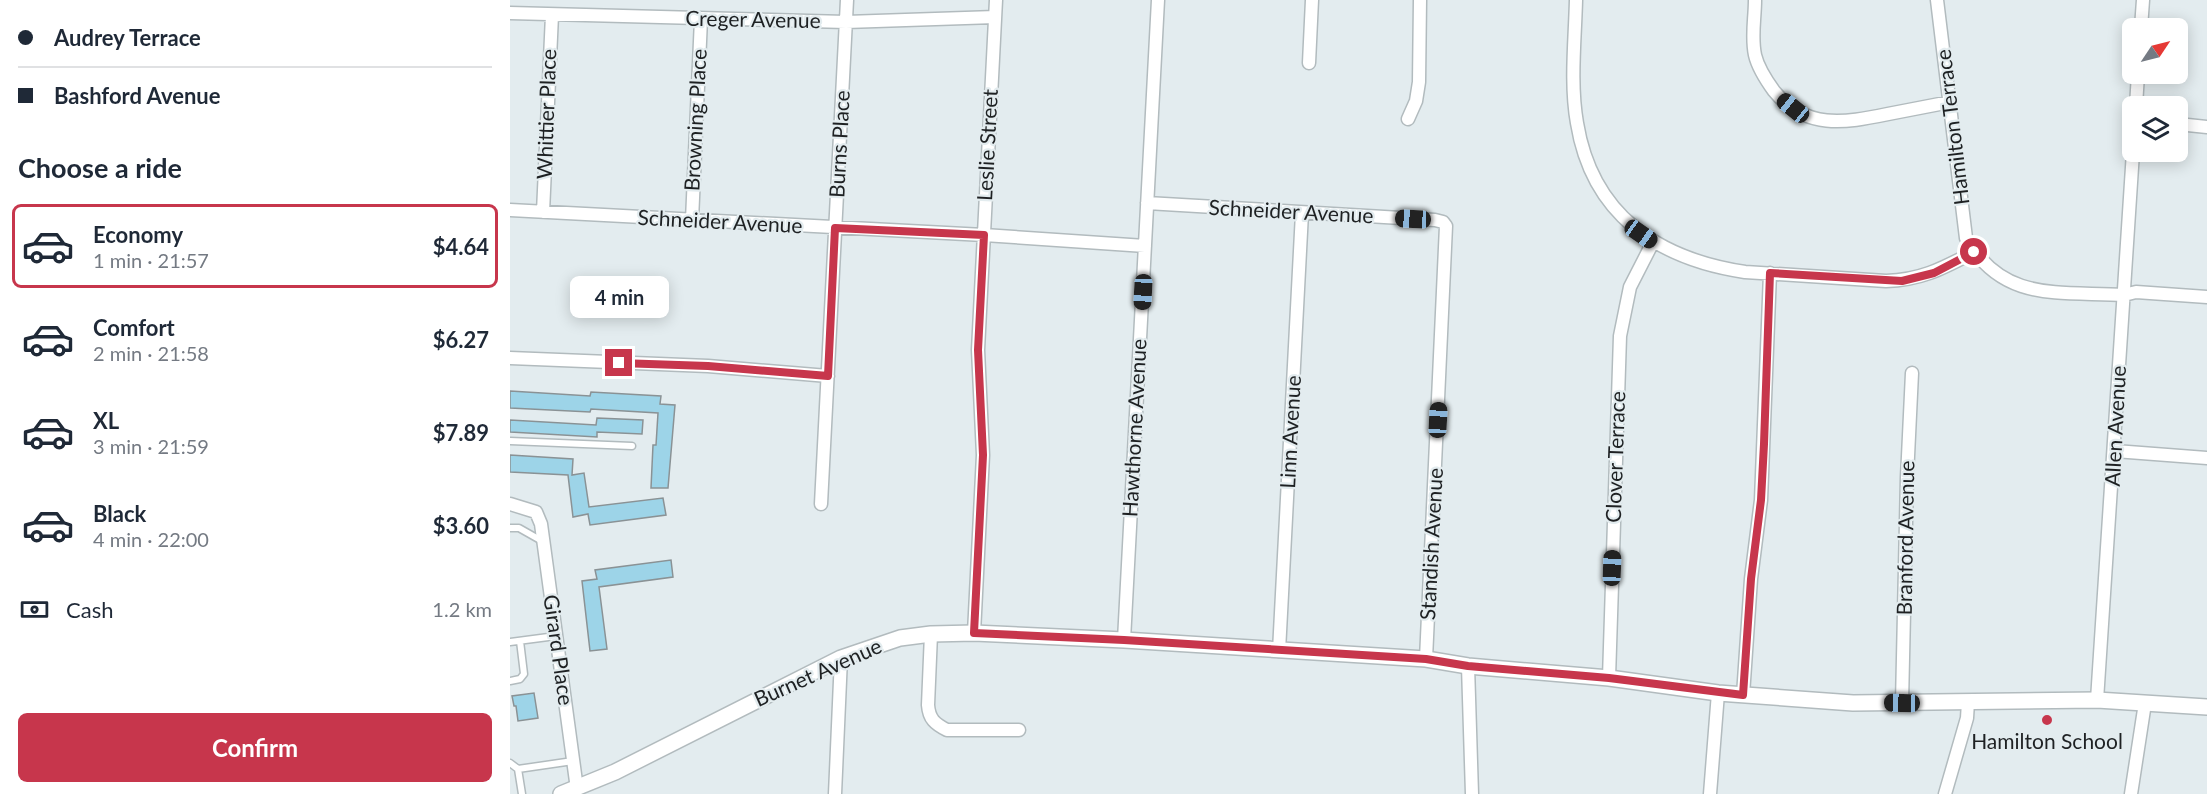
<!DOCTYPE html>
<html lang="en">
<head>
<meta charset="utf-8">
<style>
  body { margin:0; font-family:Lato,sans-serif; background:#f2f2f3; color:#1f2937; height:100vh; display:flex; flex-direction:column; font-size:22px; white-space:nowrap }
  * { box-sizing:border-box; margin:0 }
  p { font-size:20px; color:#747a83 }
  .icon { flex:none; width:33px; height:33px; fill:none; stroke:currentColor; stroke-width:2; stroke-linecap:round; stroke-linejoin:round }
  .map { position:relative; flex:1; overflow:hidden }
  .drawer { display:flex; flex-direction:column; background:#fff; width:510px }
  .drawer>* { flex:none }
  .hud { display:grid; align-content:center; height:132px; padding:0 18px; background:#fff }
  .needle { width:39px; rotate:55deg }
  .tools { position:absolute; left:1612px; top:18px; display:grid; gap:12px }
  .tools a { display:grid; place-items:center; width:66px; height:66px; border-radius:9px; background:#fff; box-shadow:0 3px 15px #0003; font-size:30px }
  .end { position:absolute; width:27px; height:27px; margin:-14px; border:8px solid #c7364c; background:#fff; box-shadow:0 0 0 3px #fff }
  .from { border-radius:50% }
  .bubble { position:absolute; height:42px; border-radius:9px; background:#fff; box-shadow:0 3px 15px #0003; font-size:20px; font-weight:700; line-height:42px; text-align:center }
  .car { position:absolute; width:18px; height:36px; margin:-18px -9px; border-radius:8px; box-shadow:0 0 4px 2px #0007; background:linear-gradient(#222 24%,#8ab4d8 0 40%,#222 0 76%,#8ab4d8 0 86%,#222 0) }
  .hud b { display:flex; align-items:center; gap:21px; height:57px; font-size:22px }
  .hud b+b { border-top:2px solid #e0e1e3 }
  .hud i { width:15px; height:15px; background:#1f2937 }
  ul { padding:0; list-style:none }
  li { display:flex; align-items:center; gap:18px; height:84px; margin:0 12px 9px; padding:0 6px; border:3px solid transparent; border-radius:9px }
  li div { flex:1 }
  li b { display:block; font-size:22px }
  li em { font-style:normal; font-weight:700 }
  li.active { border-color:#c7364c }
  li>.icon { width:54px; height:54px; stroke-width:1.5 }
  h2 { padding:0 18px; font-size:27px; line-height:72px }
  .pay { display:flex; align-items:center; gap:15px; height:66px; padding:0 18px; font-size:22px }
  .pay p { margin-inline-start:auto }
  .button { display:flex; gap:12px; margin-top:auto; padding:12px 18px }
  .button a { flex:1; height:69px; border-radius:9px; background:#c7364c; color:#fff; font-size:24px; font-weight:700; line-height:69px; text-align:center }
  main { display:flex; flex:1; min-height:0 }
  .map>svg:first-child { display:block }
  .building { fill:#9dd4e8; stroke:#8a9295; stroke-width:1.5 }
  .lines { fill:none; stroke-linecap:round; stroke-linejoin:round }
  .service-casing { stroke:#b2bbbe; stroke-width:9 }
  .minor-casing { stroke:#b2bbbe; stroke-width:15 }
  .tertiary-casing { stroke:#b2bbbe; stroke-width:18 }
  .service { stroke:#fff; stroke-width:6 }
  .minor { stroke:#fff; stroke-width:12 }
  .tertiary { stroke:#fff; stroke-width:15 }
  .route { stroke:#c7364c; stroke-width:8 }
  .poi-dot { fill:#c7364c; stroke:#e3ecef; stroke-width:2 }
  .labels { text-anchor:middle; stroke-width:4.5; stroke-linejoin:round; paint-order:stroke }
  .street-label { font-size:21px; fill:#1e2123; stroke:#e3ecef }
  .poi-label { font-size:21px; fill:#1e2123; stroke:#e3ecef }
</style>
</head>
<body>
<main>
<section class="drawer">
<div class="hud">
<b><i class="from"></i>Audrey Terrace</b>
<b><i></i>Bashford Avenue</b>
</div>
<h2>Choose a ride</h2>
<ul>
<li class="active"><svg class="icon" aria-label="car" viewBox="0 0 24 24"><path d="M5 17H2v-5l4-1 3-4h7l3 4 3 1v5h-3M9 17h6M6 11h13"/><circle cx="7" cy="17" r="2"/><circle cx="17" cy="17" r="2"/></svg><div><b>Economy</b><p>1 min · 21:57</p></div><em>$4.64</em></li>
<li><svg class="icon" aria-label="car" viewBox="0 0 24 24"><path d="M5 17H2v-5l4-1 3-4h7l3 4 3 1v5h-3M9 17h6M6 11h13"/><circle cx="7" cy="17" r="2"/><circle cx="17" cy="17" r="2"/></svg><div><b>Comfort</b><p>2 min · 21:58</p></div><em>$6.27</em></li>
<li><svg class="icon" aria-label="car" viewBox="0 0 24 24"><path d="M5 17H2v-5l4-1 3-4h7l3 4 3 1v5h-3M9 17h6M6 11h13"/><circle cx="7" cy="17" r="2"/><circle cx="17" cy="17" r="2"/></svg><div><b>XL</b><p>3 min · 21:59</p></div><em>$7.89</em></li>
<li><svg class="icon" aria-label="car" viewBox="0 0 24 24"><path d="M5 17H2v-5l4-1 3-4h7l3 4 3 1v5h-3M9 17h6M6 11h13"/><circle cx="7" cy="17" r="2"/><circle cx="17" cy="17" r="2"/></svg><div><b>Black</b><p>4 min · 22:00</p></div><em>$3.60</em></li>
</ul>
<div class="pay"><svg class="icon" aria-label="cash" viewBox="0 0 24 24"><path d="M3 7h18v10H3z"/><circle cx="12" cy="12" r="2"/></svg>Cash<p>1.2 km</p></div>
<div class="button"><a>Confirm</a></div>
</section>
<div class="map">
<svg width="1697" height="794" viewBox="0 0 1697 794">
  <rect width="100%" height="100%" fill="#e3ecef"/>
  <!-- building -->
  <path class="building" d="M0,391L80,396L81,392L151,396L150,404L165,405L158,488H141L143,445H146L148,413L81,409L80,412L0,408Z
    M87,418L133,420L132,434L87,432V437L0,432V420L86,425Z
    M0,455L63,459L62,475L74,473L79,507L153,498L156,515L80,525L78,514L63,517L58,475L0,472Z
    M161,560L163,577L89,587L97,649L80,651L72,581L87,579L85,570Z
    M24,693L28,718L8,721L6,706H4L2,696Z"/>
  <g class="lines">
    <defs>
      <path id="service" d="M0,441L122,446
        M0,528H9L32,541
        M0,642L46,636
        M0,681L10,679L14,674L10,641
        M0,763L8,769
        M12,794L8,769L63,761"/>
      <path id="minor" d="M1066,0C1065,40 1060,84 1067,123C1082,215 1148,259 1235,272L1376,281C1412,280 1433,268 1464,252
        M1245,0C1245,19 1241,36 1245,55C1248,68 1256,80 1264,91C1296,130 1334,123 1378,114C1399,110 1419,106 1440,102
        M1427,0L1456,238C1493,303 1549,291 1614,295L1626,292L1697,297
        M0,13L336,22L485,17
        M1631,28L1633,0
        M799,63L802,0
        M1626,106L1628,74
        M898,119L906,101L909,82L910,0
        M1668,124L1697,127
        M637,203L925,220L933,222L936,226L916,659
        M0,210L474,235L635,246
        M33,212L42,15
        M182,220L191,19
        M0,358L198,366L318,376
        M1605,451L1697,458
        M0,504L26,512L31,524L67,789
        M311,504L337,0
        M464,633L473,455L468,350L486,0
        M421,634L418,705C419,719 425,724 437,730H509
        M614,640L648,0
        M769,651L792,213
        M958,666L962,794
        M1099,678L1110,336L1120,287L1143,242
        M1233,695L1241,579L1251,500L1260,273
        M1587,700L1623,152
        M1392,703L1397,477L1402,373
        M325,794L331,658
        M1200,794L1208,693
        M1435,794L1457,718L1458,702
        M1621,794L1635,703"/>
      <path id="tertiary" d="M51,794L105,772L331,658L390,638L421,634L464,633L614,640L916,659L958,666L1099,678L1208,693L1343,703L1587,700L1697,707"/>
    </defs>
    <!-- service casing -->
    <use href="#service" class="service-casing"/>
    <!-- minor casing -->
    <use href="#minor" class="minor-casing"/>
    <!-- tertiary casing -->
    <use href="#tertiary" class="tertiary-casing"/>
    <!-- service -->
    <use href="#service" class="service"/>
    <!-- minor -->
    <use href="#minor" class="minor"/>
    <!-- tertiary -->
    <use href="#tertiary" class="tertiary"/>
  </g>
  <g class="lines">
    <!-- route -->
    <path class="route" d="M109,363L198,366L318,376L325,228L474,235L468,350L473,455L464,633L614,640L916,659L958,666L1099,678L1233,695L1241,579L1251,500L1254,444L1260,273L1392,281L1424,273L1464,252"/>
  </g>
  <!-- markers -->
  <circle class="poi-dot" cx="1537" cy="720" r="6"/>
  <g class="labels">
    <!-- street labels -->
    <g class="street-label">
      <text transform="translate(243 20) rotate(1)" y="7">Creger Avenue</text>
      <text transform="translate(37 114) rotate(-88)" y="7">Whittier Place</text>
      <text transform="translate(186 120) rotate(-87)" y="7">Browning Place</text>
      <text transform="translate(1443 127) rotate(-97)" y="7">Hamilton Terrace</text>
      <text transform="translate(330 144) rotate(-87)" y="7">Burns Place</text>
      <text transform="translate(478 145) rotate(-87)" y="7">Leslie Street</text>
      <text transform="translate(781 212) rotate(3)" y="7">Schneider Avenue</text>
      <text transform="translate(210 222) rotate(3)" y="7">Schneider Avenue</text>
      <text transform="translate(1606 426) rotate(-87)" y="7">Allen Avenue</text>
      <text transform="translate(625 428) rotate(-87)" y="7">Hawthorne Avenue</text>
      <text transform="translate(781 432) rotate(-87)" y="7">Linn Avenue</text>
      <text transform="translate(1106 457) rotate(-88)" y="7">Clover Terrace</text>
      <text transform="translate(1396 538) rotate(-89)" y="7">Branford Avenue</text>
      <text transform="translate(922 544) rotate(-87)" y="7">Standish Avenue</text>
      <text transform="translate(48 650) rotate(82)" y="7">Girard Place</text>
      <text transform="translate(308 673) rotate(-24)" y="7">Burnet Avenue</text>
    </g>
    <!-- poi labels -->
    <g class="poi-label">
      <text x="1537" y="749">Hamilton School</text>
    </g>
  </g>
</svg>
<div class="tools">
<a><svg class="needle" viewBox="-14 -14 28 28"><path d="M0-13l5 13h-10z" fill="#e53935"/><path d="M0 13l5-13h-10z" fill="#747a83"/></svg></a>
<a><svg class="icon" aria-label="layers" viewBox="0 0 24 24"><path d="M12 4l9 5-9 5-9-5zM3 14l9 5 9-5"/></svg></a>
</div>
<i class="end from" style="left:1464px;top:252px"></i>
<i class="end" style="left:109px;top:363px"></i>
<div class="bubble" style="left:60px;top:276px;width:99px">4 min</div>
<i class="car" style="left:1283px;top:108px;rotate:309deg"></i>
<i class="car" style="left:903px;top:219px;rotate:273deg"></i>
<i class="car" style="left:1131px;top:234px;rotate:125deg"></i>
<i class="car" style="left:633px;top:292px;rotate:183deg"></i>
<i class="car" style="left:928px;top:420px;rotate:3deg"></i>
<i class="car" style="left:1102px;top:568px;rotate:2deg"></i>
<i class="car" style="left:1392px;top:703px;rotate:271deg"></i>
</div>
</main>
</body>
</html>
